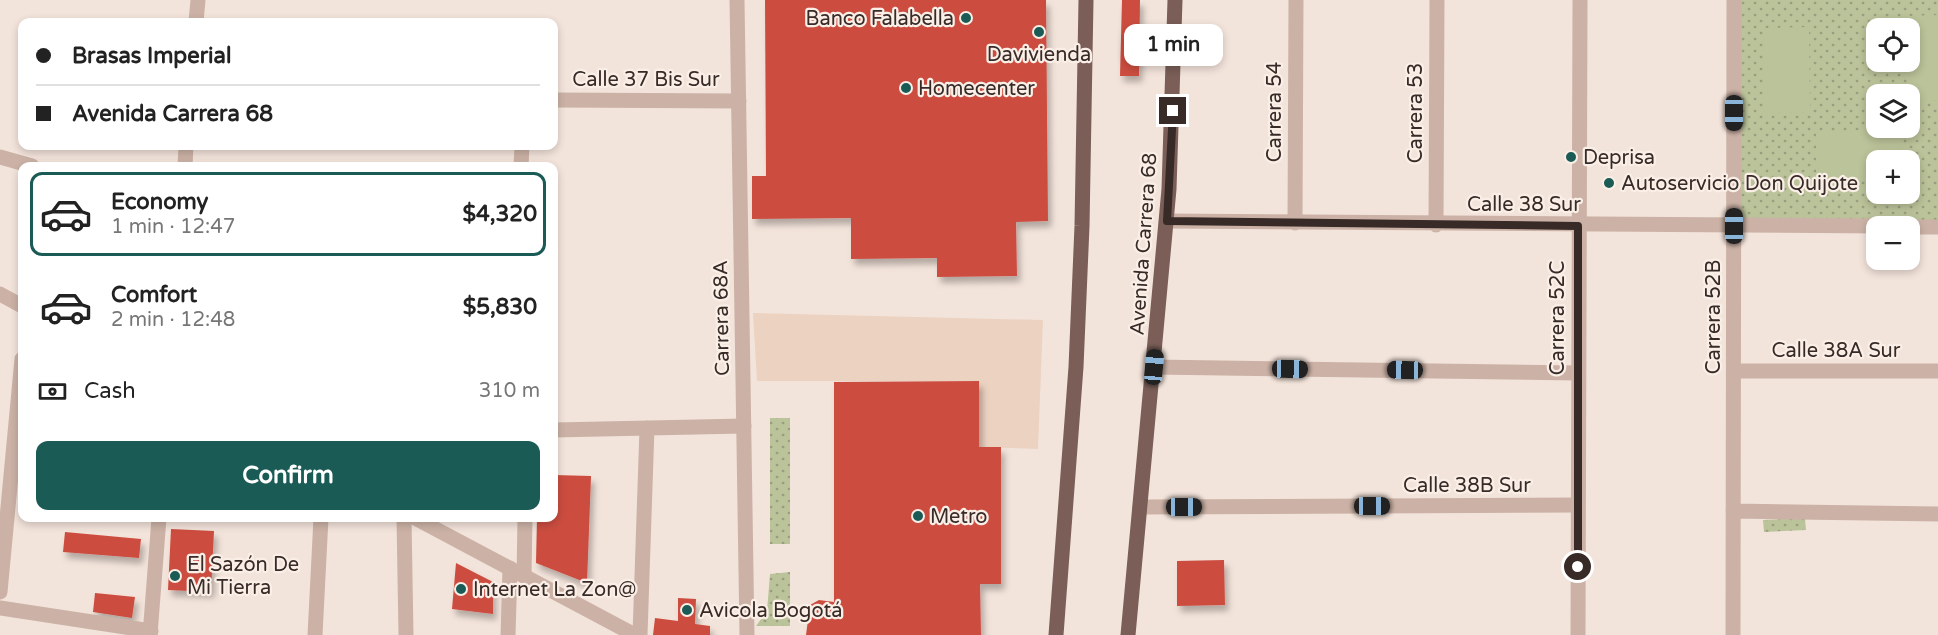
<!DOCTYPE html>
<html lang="en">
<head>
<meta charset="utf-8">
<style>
  body { margin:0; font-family:"Varela Round",sans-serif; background:#f2f2f2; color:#222; height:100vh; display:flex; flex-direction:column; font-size:22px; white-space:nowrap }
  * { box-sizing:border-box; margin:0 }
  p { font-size:20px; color:#767676 }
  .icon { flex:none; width:33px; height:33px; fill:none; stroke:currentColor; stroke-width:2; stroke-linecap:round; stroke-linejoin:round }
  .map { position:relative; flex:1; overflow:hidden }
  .details { position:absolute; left:18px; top:162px; width:540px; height:360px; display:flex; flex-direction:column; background:#fff; border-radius:12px; box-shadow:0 3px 9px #0003 }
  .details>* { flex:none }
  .guide { position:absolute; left:18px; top:18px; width:540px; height:132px; border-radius:12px; box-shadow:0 3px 9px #0003; display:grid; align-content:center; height:132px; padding:0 18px; background:#fff }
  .fabs { position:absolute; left:1866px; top:18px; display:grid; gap:12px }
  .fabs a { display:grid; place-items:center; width:54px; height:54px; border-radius:12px; background:#fff; box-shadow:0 3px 9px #0003; font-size:30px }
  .end { position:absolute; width:27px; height:27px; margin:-14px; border:8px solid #372a27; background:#fff; box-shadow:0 0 0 3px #fff }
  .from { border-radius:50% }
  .bubble { position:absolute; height:42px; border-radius:12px; background:#fff; box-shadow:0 3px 9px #0003; font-size:20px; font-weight:700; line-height:42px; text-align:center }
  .car { position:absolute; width:18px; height:36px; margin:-18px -9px; border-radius:8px; box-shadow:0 0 4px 2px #0007; background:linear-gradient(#222 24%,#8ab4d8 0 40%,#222 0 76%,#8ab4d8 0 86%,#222 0) }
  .guide b { display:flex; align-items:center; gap:21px; height:57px; font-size:22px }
  .guide b+b { border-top:2px solid #e0e0e0 }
  .guide i { width:15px; height:15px; background:#222 }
  ul { padding:10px 0 0; list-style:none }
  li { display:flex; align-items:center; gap:18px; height:84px; margin:0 12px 9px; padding:0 6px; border:3px solid transparent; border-radius:12px }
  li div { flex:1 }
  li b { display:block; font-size:22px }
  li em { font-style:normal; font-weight:700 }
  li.selected { border-color:#1b5b56 }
  li>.icon { width:54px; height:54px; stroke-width:1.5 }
  .pay { display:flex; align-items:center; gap:15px; height:66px; padding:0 18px; font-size:22px }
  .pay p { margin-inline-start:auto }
  .action { display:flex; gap:12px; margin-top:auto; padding:12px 18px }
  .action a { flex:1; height:69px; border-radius:12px; background:#1b5b56; color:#fff; font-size:24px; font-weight:700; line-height:69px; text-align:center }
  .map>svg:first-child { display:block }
  .green { fill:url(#green-dots); fill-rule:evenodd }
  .pitch { fill:#bbc39a }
  .plaza { fill:#ecd2c1 }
  .building { fill:#cc4d40; filter:url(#shadow) }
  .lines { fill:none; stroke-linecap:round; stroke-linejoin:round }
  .minor { stroke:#ccb2a6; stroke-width:15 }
  .tertiary { stroke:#ccb2a6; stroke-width:15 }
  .primary { stroke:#7a5e57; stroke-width:15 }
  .route { stroke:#372a27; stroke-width:8 }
  .poi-dot { fill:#1b5b56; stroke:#faefe7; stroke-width:2 }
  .labels { text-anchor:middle; stroke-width:4.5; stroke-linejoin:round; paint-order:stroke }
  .poi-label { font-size:20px; fill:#372a27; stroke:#faefe7; text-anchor:start }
  .street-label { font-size:20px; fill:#372a27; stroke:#faefe7 }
</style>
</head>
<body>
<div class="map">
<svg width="1938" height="635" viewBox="0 0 1938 635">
  <defs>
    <pattern id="green-dots" width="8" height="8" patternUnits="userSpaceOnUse" patternTransform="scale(1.5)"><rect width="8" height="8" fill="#bbc39a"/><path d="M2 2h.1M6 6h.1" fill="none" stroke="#999f7e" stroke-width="1.8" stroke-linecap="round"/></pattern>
    <filter id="shadow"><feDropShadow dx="3.5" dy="6" stdDeviation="3" flood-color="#0004"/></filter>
  </defs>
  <rect width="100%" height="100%" fill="#f3e4db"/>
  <!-- green -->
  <path class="green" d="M1737,0H1938V223L1738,220ZM1876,28H1910V62H1876ZM1876,94H1910V128H1876ZM1876,160H1910V194H1876Z
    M770,418H790V544H770Z
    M1805,518L1806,530L1764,532L1763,520Z
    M790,572V626H756L767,611L770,574Z"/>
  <!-- pitch -->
  <path class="pitch" d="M1938,15V100L1910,101L1909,16Z
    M1809,27L1810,112L1764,113L1763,28Z
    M1900,128L1901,160H1876V180L1816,183V133Z"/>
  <!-- plaza -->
  <path class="plaza" d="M753,313L1043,320L1038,449L979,447V381H757Z"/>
  <!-- building -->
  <path class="building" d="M765,0H1046L1048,221L1016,222L1017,276L937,277V258L851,259V218L752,219V176H766Z
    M1122,0H1140L1139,76H1120Z
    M979,381V447H1001V584H980L981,635H806L810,605L819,600L834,602V382Z
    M554,475L591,476L587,583L536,563L537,518H554Z
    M171,529L214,531L211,592L168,590Z
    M65,532L141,539L139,558L63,552Z
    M1224,560L1225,605L1177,606V561Z
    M456,563L493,582V614L452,609Z
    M95,593L135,597L132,618L93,612Z
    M678,598L696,599L695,624L710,626V635H653L655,618L678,621Z"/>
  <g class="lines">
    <!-- minor -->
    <path class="minor" d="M554,100L739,101
      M0,157L32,166
      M521,166L522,146
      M1167,221L1882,226
      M1295,223L1296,0
      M1436,225L1437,0
      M1910,227H1938
      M1154,367L1578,373
      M1734,371H1938
      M554,430L744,426
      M1140,507L1578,505
      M1733,511L1938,514
      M404,518L406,635
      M524,576L525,518
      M0,592L22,359
      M0,608L151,631
      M315,635L321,518
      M508,635L510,568
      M640,635L647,428
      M1733,635L1734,0"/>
    <!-- tertiary -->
    <path class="tertiary" d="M737,0L747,635
      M196,22L198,0
      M185,166L186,146
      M0,294L22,306
      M415,518L635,635
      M150,635L159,518
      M1578,635L1580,0"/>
    <!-- primary -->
    <path class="primary" d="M1056,635L1076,367L1082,226L1086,0
      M1128,635L1169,189L1175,0"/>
  </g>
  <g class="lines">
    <!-- route -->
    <path class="route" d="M1173,111L1167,221L1578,226V567"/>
  </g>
  <!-- markers -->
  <g class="poi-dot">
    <circle cx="966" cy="18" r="6"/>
    <circle cx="1039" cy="32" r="6"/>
    <circle cx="906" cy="88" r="6"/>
    <circle cx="1571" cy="157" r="6"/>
    <circle cx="1609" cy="183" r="6"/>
    <circle cx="918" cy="516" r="6"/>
    <circle cx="175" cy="576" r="6"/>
    <circle cx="461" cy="589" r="6"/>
    <circle cx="687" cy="610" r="6"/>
  </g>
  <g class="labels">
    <!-- poi labels -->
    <g class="poi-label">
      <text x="954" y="25" text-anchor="end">Banco Falabella</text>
      <text x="1039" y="61" text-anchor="middle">Davivienda</text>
      <text x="918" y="95">Homecenter</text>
      <text x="1583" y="164">Deprisa</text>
      <text x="1621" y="190">Autoservicio Don Quijote</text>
      <text x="930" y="523">Metro</text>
      <text x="187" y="571">El Sazón De<tspan x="187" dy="23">Mi Tierra</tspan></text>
      <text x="473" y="596">Internet La Zon@</text>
      <text x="699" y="617">Avicola Bogotá</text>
    </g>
    <!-- street labels -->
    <g class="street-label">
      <text x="646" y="86">Calle 37 Bis Sur</text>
      <text transform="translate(1274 112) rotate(-90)" y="7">Carrera 54</text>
      <text transform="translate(1415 113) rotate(-90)" y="7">Carrera 53</text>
      <text x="1524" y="211">Calle 38 Sur</text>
      <text transform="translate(1143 244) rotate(-86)" y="7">Avenida Carrera 68</text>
      <text transform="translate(1713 317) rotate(-90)" y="7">Carrera 52B</text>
      <text transform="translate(721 318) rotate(-91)" y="7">Carrera 68A</text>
      <text transform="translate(1557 318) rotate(-90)" y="7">Carrera 52C</text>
      <text x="1836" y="357">Calle 38A Sur</text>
      <text x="1467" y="492">Calle 38B Sur</text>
    </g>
  </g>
</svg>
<div class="fabs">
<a><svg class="icon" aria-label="locate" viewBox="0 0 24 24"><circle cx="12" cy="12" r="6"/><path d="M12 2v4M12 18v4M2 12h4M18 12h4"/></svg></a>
<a><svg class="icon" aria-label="layers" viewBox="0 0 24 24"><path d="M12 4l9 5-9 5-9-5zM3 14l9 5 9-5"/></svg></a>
<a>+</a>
<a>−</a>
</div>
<i class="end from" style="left:1578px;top:567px"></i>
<i class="end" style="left:1173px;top:111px"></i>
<div class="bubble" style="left:1124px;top:24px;width:99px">1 min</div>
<i class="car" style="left:1734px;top:113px;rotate:180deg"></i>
<i class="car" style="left:1734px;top:226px;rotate:0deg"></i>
<i class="car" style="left:1154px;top:367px;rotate:5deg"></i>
<i class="car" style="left:1290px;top:369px;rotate:91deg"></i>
<i class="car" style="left:1405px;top:370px;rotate:271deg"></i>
<i class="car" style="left:1372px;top:506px;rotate:90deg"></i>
<i class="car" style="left:1184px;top:507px;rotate:90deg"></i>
<div class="guide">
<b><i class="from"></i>Brasas Imperial</b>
<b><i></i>Avenida Carrera 68</b>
</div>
<section class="details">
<ul>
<li class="selected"><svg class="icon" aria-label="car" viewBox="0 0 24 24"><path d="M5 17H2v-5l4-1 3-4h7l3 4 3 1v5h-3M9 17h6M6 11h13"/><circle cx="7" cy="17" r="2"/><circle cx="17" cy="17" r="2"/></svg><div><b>Economy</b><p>1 min · 12:47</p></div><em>$4,320</em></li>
<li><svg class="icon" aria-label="car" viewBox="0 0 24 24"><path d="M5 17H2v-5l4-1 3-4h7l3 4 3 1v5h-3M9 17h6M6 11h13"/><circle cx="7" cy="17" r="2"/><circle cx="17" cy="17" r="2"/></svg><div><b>Comfort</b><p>2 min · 12:48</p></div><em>$5,830</em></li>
</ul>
<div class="pay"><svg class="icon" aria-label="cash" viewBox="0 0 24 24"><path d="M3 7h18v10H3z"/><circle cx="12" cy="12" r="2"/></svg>Cash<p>310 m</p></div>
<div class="action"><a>Confirm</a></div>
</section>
</div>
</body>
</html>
